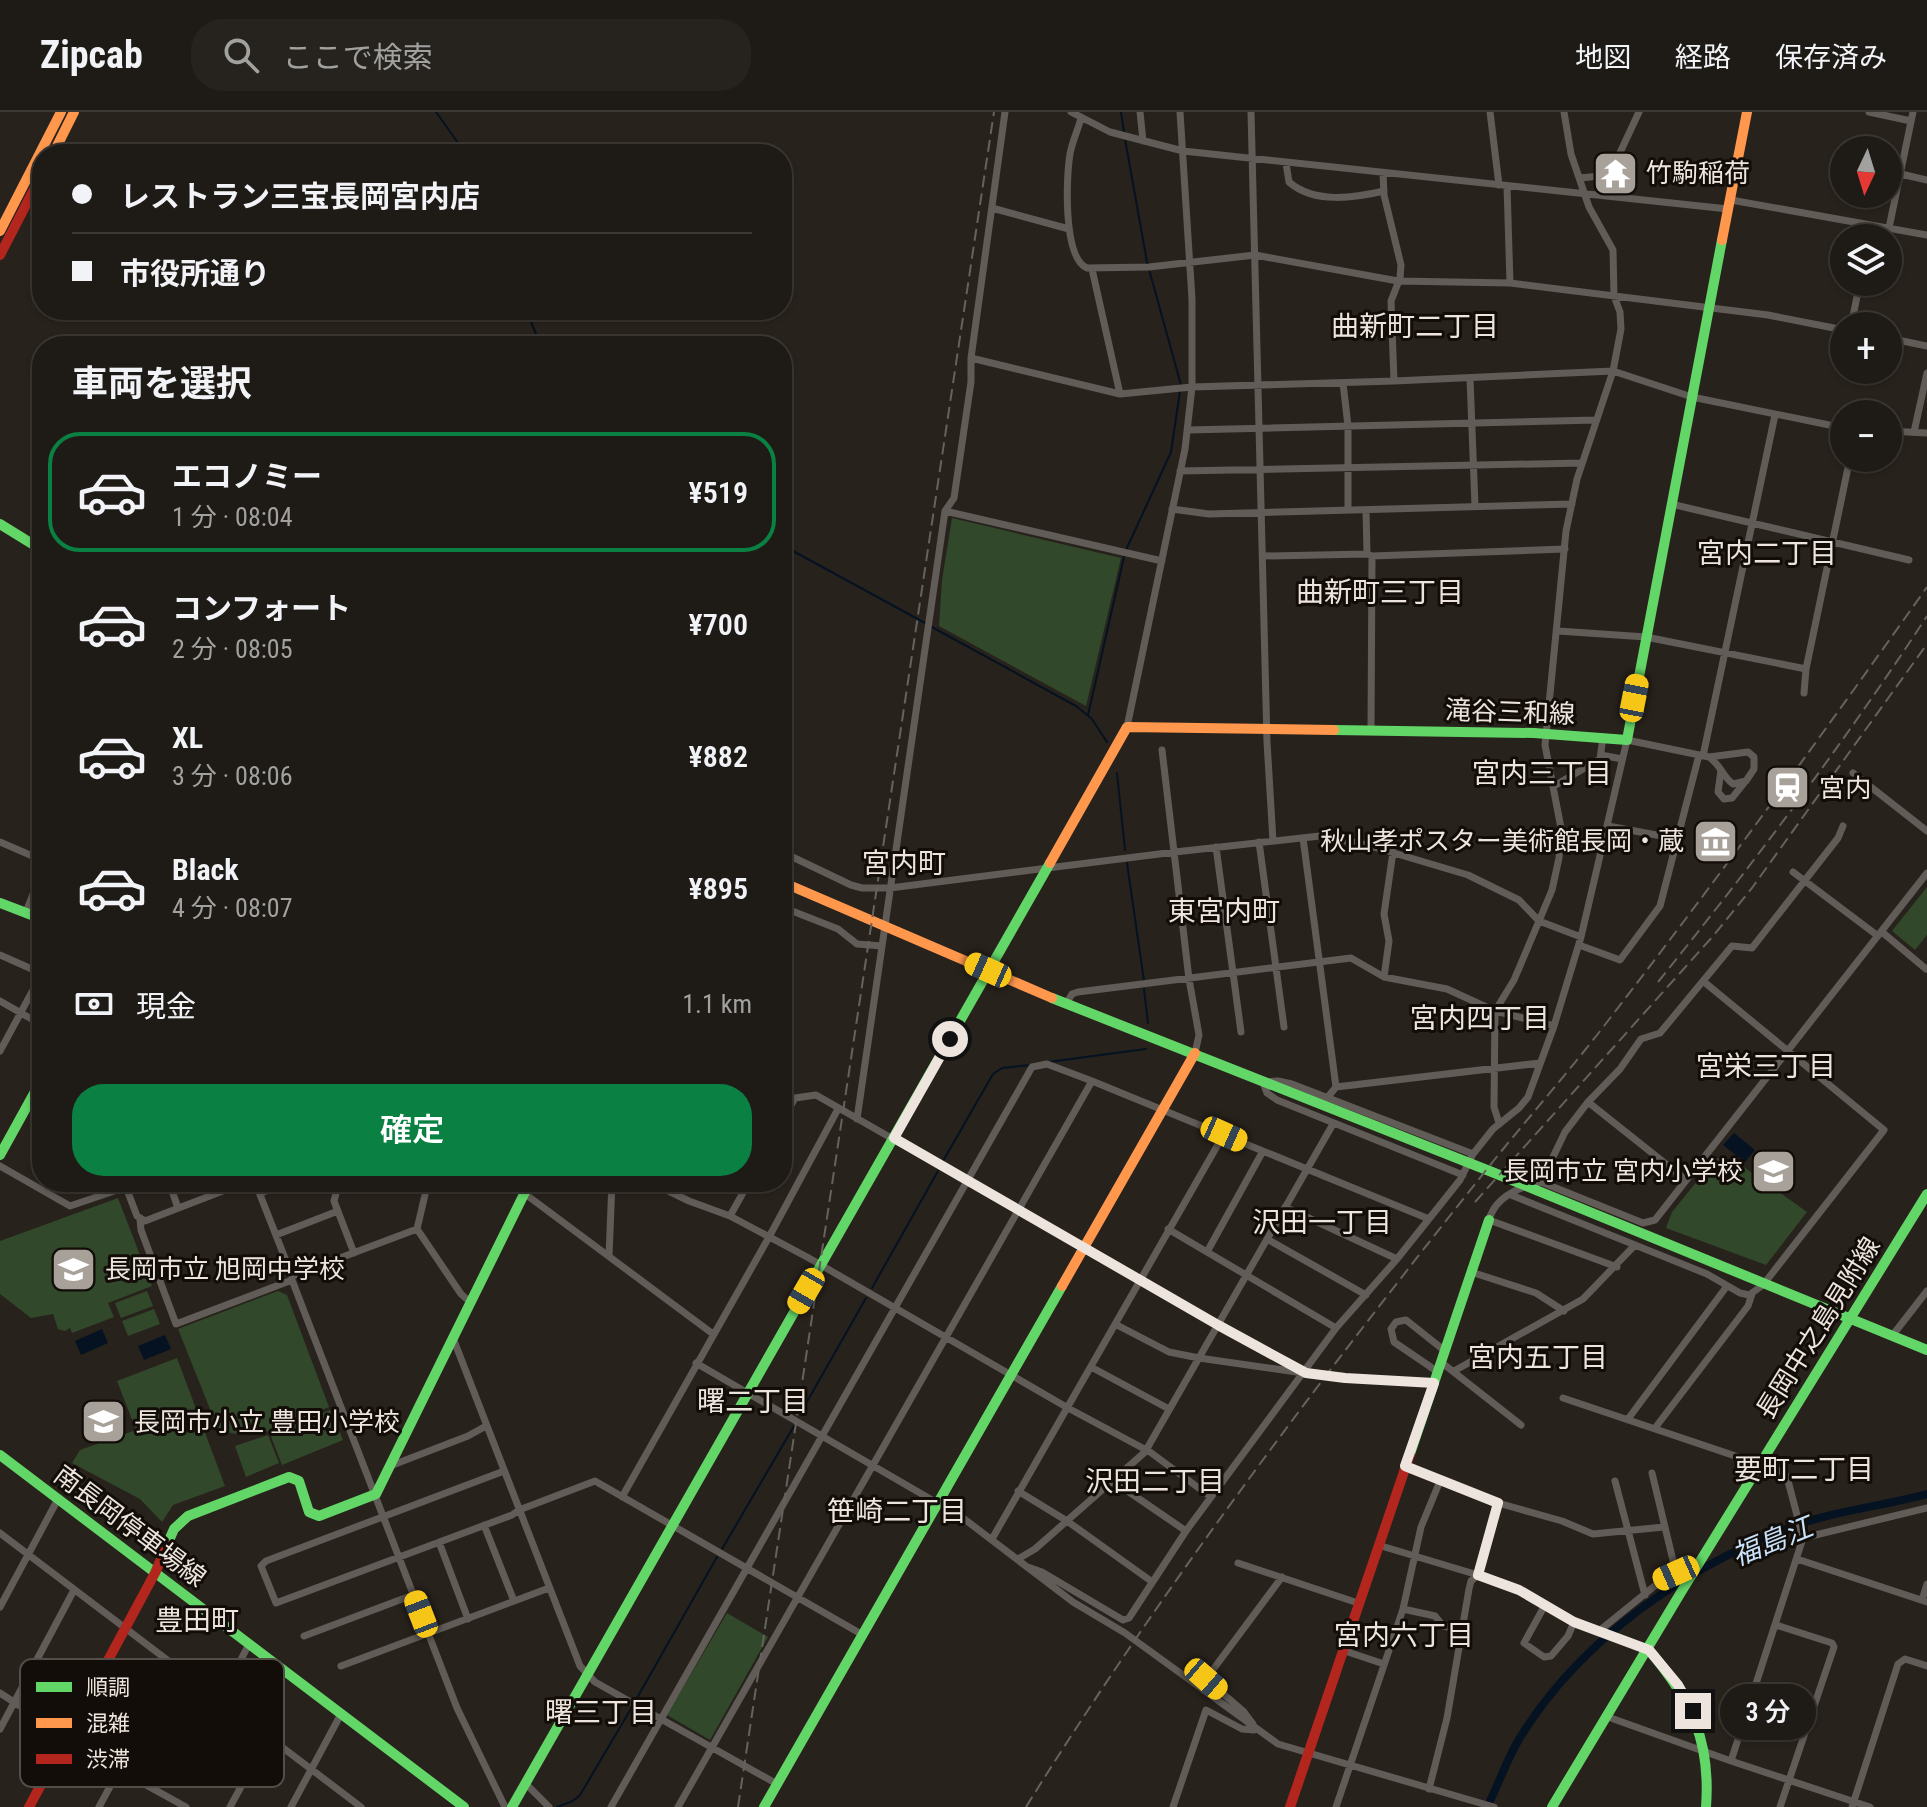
<!DOCTYPE html>
<html lang="ja">
<head>
<meta charset="utf-8">
<style>
  body { margin:0; font-family:"Roboto Condensed","Noto Sans JP",sans-serif; background:#26231e; color:#f1f3f6; height:100vh; display:flex; flex-direction:column; font-size:30px; white-space:nowrap }
  * { box-sizing:border-box; margin:0 }
  p { font-size:26px; color:#a1a1a0 }
  .icon { flex:none; width:44px; height:44px; fill:none; stroke:currentColor; stroke-width:2; stroke-linecap:round; stroke-linejoin:round }
  .map { position:relative; flex:1; overflow:hidden }
  .panel { position:absolute; left:32px; top:224px; width:760px; height:856px; display:flex; flex-direction:column; background:#1e1a15; border-radius:32px; box-shadow:0 2px 6px #0004,0 0 0 2px #3c3834 }
  .panel>* { flex:none }
  .banner { position:absolute; left:32px; top:32px; width:760px; height:176px; border-radius:32px; box-shadow:0 2px 6px #0004,0 0 0 2px #3c3834; display:grid; align-content:center; height:176px; padding:0 40px; background:#1e1a15 }
  .needle { width:52px; rotate:184deg }
  .controls { position:absolute; left:1830px; top:24px; display:grid; gap:16px }
  .controls a { display:grid; place-items:center; width:72px; height:72px; border-radius:50%; background:#1e1a15; box-shadow:0 2px 6px #0004,0 0 0 2px #3c3834; font-size:40px }
  .end { position:absolute; width:36px; height:36px; margin:-18px; border:10px solid #ede5dd; background:#111; box-shadow:0 0 0 4px #111 }
  .from { border-radius:50% }
  .bubble { position:absolute; height:56px; border-radius:28px; background:#1e1a15; box-shadow:0 2px 6px #0004,0 0 0 2px #3c3834; font-size:26px; font-weight:600; line-height:56px; text-align:center }
  .car { position:absolute; width:24px; height:48px; margin:-24px -12px; border-radius:10px; box-shadow:0 0 6px 2px #0007; background:linear-gradient(#f5c518 24%,#345 0 40%,#f5c518 0 76%,#345 0 86%,#f5c518 0) }
  .banner b { display:flex; align-items:center; gap:28px; height:76px; font-size:30px }
  .banner b+b { border-top:2px solid #3c3834 }
  .banner i { width:20px; height:20px; background:#f1f3f6 }
  ul { padding:0; list-style:none }
  li { display:flex; align-items:center; gap:24px; height:120px; margin:0 16px 12px; padding:0 24px; border:4px solid transparent; border-radius:32px }
  li div { flex:1 }
  li b { display:block; font-size:30px }
  li em { font-style:normal; font-weight:600 }
  li.selected { border-color:#0b8043 }
  li>.icon { width:72px; height:72px; stroke-width:1.5 }
  h2 { padding:0 40px; font-size:36px; line-height:96px }
  .pay { display:flex; align-items:center; gap:20px; height:88px; padding:0 40px; font-size:30px }
  .pay p { margin-inline-start:auto }
  .cta { display:flex; gap:16px; margin-top:auto; padding:16px 40px }
  .cta a { flex:1; height:92px; border-radius:32px; background:#0b8043; color:#fff; font-size:32px; font-weight:600; line-height:92px; text-align:center }
  header { display:flex; align-items:center; gap:48px; box-sizing:border-box; height:112px; padding:0 40px; background:#1e1a15; border-bottom:2px solid #3c3834 }
  header strong { font-size:38px }
  nav { display:flex; gap:44px; margin-inline-start:auto; font-size:28px }
  .search { width:560px; height:72px; background:#26231e; display:flex; align-items:center; gap:20px; box-sizing:border-box; padding:0 28px; border-radius:32px; color:#a1a1a0; font-size:30px }
  .map>svg:first-child { display:block }
  .green { fill:#31482a }
  .water { fill:#041222 }
  .lines { fill:none; stroke-linecap:round; stroke-linejoin:round }
  .stream { stroke:#041222; stroke-width:2 }
  .canal { stroke:#041222; stroke-width:8 }
  .street { stroke:#615c57; stroke-width:7 }
  .fast { stroke:#63d668; stroke-width:10 }
  .slow { stroke:#ff974d; stroke-width:10 }
  .jam { stroke:#b3261e; stroke-width:10 }
  .rail { stroke:#66625d; stroke-width:2; stroke-dasharray:12 6; stroke-linecap:butt }
  .route { stroke:#ede5dd; stroke-width:10 }
  .labels { text-anchor:middle; stroke-width:6; stroke-linejoin:round; paint-order:stroke }
  .poi-label { font-size:26px; fill:#ede5dd; stroke:#120d08; text-anchor:start }
  .street-label { font-size:26px; fill:#ede5dd; stroke:#120d08 }
  .neighbourhood-label { font-size:28px; fill:#ede5dd; stroke:#120d08 }
  .water-label { font-size:28px; font-style:italic; fill:#c7e2fb; stroke:#120d08 }
  .key { fill:#120d08; stroke:#544e48; stroke-width:2 }
  .key-label { font-size:22px; fill:#ede5dd }
</style>
</head>
<body>
<header>
<strong>Zipcab</strong>
<div class="search"><svg class="icon" aria-label="search" viewBox="0 0 24 24"><circle cx="10" cy="10" r="6"/><path d="M15 15l6 6"/></svg>ここで検索</div>
<nav><a>地図</a><a>経路</a><a>保存済み</a></nav>
</header>
<div class="map">
<svg width="1927" height="1695" viewBox="0 0 1927 1695">
  <rect width="100%" height="100%" fill="#28221c"/>
  <!-- green -->
  <path class="green" d="M952,406L1121,446L1086,594L939,514L942,468Z
    M1927,775V823L1915,838L1892,819Z
    M1716,1046L1734,1048L1807,1100L1766,1153L1666,1116L1672,1100Z
    M118,1086L152,1174L108,1191L114,1205L72,1221L70,1216L65,1219L58,1217L53,1202L31,1206L0,1182V1129Z
    M147,1179L153,1194L121,1206L115,1191Z
    M278,1179L287,1183L329,1295C294,1309 256,1333 218,1317L178,1217Z
    M154,1197L160,1212L128,1224L122,1209Z
    M177,1246L225,1374L173,1393L162,1410L140,1387L72,1351L80,1338L136,1318L117,1269Z
    M330,1298L343,1328L282,1353L270,1322Z
    M268,1323L279,1351L246,1365L235,1334Z
    M727,1501L768,1525L710,1628L667,1603Z"/>
  <!-- water -->
  <path class="water" d="M1734,1021L1755,1038L1745,1050L1723,1033Z
    M102,1217L108,1231L81,1243L75,1229Z
    M165,1223L171,1237L144,1248L138,1234Z"/>
  <g class="lines">
    <!-- stream -->
    <path class="stream" d="M436,0L466,42
      M1121,0L1124,20
      M1125,27L1147,150L1181,273
      M526,198L541,234
      M782,433L925,511
      M1126,438L1171,340L1180,279
      M930,514L1076,594L1092,607L1107,630
      M1088,603L1124,445
      M1117,661L1125,738
      M1127,751L1144,869
      M1144,877L1148,911
      M1048,950L1146,937
      M943,1049L993,962L1002,956L1030,953
      M872,1176L938,1059
      M800,1302L866,1186
      M722,1437L794,1314
      M637,1586L717,1445
      M557,1695L573,1689L580,1683L632,1595"/>
    <!-- canal -->
    <path class="canal" d="M1487,1695C1499,1672 1507,1646 1521,1624C1582,1526 1685,1456 1791,1415C1834,1399 1882,1394 1927,1382"/>
    <!-- street -->
    <path class="street" d="M1071,0L1110,20L1183,39L1728,97
      M1140,0L1143,29
      M1251,0L1267,630L1273,729
      M1490,0L1499,73
      M1869,0L1911,9
      M1081,6C1078,18 1072,30 1070,42C1066,66 1063,146 1087,156L1149,155L1255,143L1398,169L1510,171L1768,203L1844,218
      M1286,51L1289,70C1314,92 1354,86 1384,79
      M1383,61L1384,83L1401,153L1400,166L1391,189L1394,269
      M1901,62L1927,68
      M1580,66L1600,64L1617,47L1639,0
      M1507,74L1510,171
      M1731,88L1927,123
      M992,96L1069,117
      M1889,116L1913,0
      M1868,126L1871,113
      M1092,157L1120,282
      M1851,214L1860,170
      M1888,226L1927,234
      M971,246L1120,282L1192,275L1394,269L1613,259L1692,285L1844,316
      M1470,266L1475,394
      M1343,271L1348,314V398
      M1188,318L1596,308
      M1888,319L1927,321
      M1914,320L1927,261
      M1180,359L1582,351
      M1671,392L1909,448
      M1172,397L1209,402L1572,392
      M1366,398L1367,442
      M945,399L1162,449
      M1264,444L1367,442L1372,444L1565,437
      M1558,519L1646,525L1806,557
      M1804,581L1806,557L1850,346
      M1127,615L1185,337L1192,275V187L1180,0
      M1371,618L1372,444
      M1162,638L1189,867L1199,923L1195,941
      M1601,643L1622,647
      M1703,644L1775,303
      M1721,658L1718,680L1724,687L1732,686L1744,671
      M1853,661L1927,719
      M1554,674L1600,647L1603,625
      M1608,714L1678,727
      M1303,726L1336,975
      M0,730L37,746L42,751
      M1259,730L1284,915
      M1216,735L1241,920
      M782,740L851,773L862,776H890L1175,740L1320,724L1367,733L1468,763L1519,788L1539,809L1581,825
      M1793,760L1878,824
      M782,795L838,817L857,832L882,834
      M26,800L42,759
      M1882,820L1926,857
      M1579,833L1620,848L1660,794L1699,643
      M0,843L34,858L40,865L0,939
      M1384,865L1389,829L1384,802L1393,740
      M1703,869L1732,834L1752,836L1838,726L1843,714
      M0,889L42,913
      M1066,892L1072,882L1078,880L1351,846L1384,865L1447,877L1495,899L1554,914
      M1327,986L1336,975L1540,951
      M1588,990L1686,1068
      M857,1007L945,399L954,386L971,270V246L1005,0
      M782,1009L795,986L816,983L1218,1213L1306,1261
      M1499,1011L1494,995L1495,899L1514,868L1539,809L1552,778L1559,746L1561,716L1545,633L1566,419L1577,367L1613,259L1621,217L1620,200L1614,184L1613,138L1589,95L1571,42L1564,0
      M0,1054L70,1094L126,1075
      M1463,1063L1277,988L1267,981L1263,970L1278,969L1292,972L1473,1042
      M124,1070L137,1104L145,1109L246,1070
      M169,1070L178,1096
      M255,1070L292,1164L417,1117
      M339,1070L334,1089L354,1141
      M391,1070L426,1079
      M428,1070L417,1117L461,1182L470,1190
      M509,1070L713,1222
      M650,1070L689,1089L730,1104L807,1145L1068,1296L1150,1340L1211,1385
      M261,1081L288,1070
      M1511,1083L1707,1162L1740,1181L1749,1183L1763,1173L1884,1018L1703,869L1660,921L1641,927L1620,957L1588,990L1565,1020L1541,1070
      M1285,1095L1397,1147
      M730,1104L749,1070
      M140,1108L141,1118L176,1212L292,1168L457,1596L505,1695
      M1168,1117L1336,1216
      M276,1123L338,1099
      M1267,1127L1366,1183
      M1207,1140L1263,1039
      M609,1144L612,1070
      M1617,1155L1489,1108C1495,1085 1519,1075 1541,1070L1643,1111L1655,1108L1927,761
      M1471,1160L1536,1181L1564,1199
      M1115,1212L1169,1240L1199,1246L1332,1265L1434,1271
      M1892,1224L1927,1179
      M453,1226L580,1554L595,1570L777,1672
      M1441,1250L1521,1313
      M696,1251L963,1406L1073,1490L1125,1521L1278,1632L1494,1695
      M1091,1255L1169,1297
      M1454,1259L1583,1187L1635,1133
      M1438,1260L1394,1230L1391,1217L1396,1210L1406,1208L1445,1239
      M1563,1286L1783,1360L1787,1365L1803,1426L1731,1649
      M1628,1307L1727,1174
      M1655,1316L1748,1194L1752,1182
      M390,1354L468,1324L486,1314
      M1405,1354L1498,1391L1562,1409L1593,1422L1664,1415
      M504,1359L266,1449L261,1454L276,1491L512,1403L519,1398L595,1369L863,1523
      M1652,1361L1676,1461
      M1113,1369L1186,1419
      M1615,1369L1645,1483
      M1018,1379L1067,1409L1151,1469
      M622,1385L769,1125L838,997
      M484,1413L514,1489
      M0,1421L361,1695
      M1803,1426L1927,1396
      M992,1427L1224,1022
      M439,1430L468,1507
      M1378,1433L1478,1463L1519,1478L1574,1510L1649,1538
      M1018,1447L1035,1437L1145,1340L1333,1012
      M1797,1447L1927,1490
      M1238,1451L1358,1491
      M1028,1455L1042,1460L1123,1508L1129,1506L1186,1419L1336,1216L1397,1147L1460,1068L1473,1042L1493,1017L1519,996L1528,985L1554,914L1581,825L1627,628L1709,645L1748,640L1754,645V657L1746,669L1733,672C1722,664 1721,653 1709,645
      M1922,1488L1927,1472
      M1545,1493L1524,1531L1544,1545L1551,1544L1568,1524L1574,1510
      M0,1495L58,1387
      M1403,1497L1435,1504L1443,1514L1461,1518
      M1776,1513L1832,1531L1834,1535L1780,1695
      M1599,1519L1662,1468L1698,1449
      M304,1524L413,1483
      M1342,1538L1384,1552
      M341,1554L549,1476
      M0,1581L119,1658L186,1695
      M220,1588L249,1532
      M1608,1605L1731,1649L1870,1695
      M145,1611L247,1664
      M1253,1612L1244,1600L1206,1567L1282,1465
      M0,1617L74,1478
      M525,1671L549,1695
      M1429,1677L1447,1606L1469,1477L1471,1469L1478,1463L1498,1391
      M99,1695L175,1554
      M230,1695L268,1625
      M291,1695L341,1602
      M611,1695L1032,955L1047,952L1092,969L1429,1107
      M678,1695L1092,969
      M1173,1695L1206,1598L1242,1617L1254,1618
      M1336,1695L1403,1497L1421,1415L1440,1369
      M1852,1695L1898,1552L1905,1547L1927,1554"/>
    <!-- fast -->
    <path class="fast" d="M0,412L42,438
      M1334,618L1534,621L1627,628L1722,128
      M0,791L42,807
      M1052,886L1492,1060L1927,1238
      M0,1043L42,967
      M1410,1342L1489,1108
      M0,1343L464,1695
      M167,1433L174,1417L188,1404L289,1365L299,1369L309,1400L319,1404L376,1382L530,1070
      M1649,1538C1691,1588 1711,1628 1706,1695
      M512,1695L1050,751
      M764,1695L1062,1174
      M1552,1695L1683,1477L1927,1082"/>
    <!-- slow -->
    <path class="slow" d="M53,42L74,0
      M0,119L61,0
      M1722,128L1747,0
      M1050,751L1127,615L1334,618
      M782,770L1052,886
      M1062,1174L1195,941"/>
    <!-- jam -->
    <path class="jam" d="M0,143L42,62
      M29,1695L155,1461L167,1433
      M1290,1695L1410,1342"/>
    <!-- rail -->
    <path class="rail" d="M1658,870C1753,752 1844,631 1927,504
      M1475,1090L1714,823L1752,776L1927,532
      M738,1695L994,0
      M1026,1695C1167,1468 1329,1255 1495,1047C1529,1005 1564,965 1597,923C1711,776 1820,626 1927,475"/>
  </g>
  <g class="lines">
    <!-- route -->
    <path class="route" d="M950,927L894,1026L1218,1213L1306,1261L1345,1266L1434,1271L1405,1354L1498,1391L1478,1463L1519,1478L1574,1510L1649,1538L1678,1573L1693,1599"/>
  </g>
  <!-- icons -->
  <defs>
    <symbol id="temple-square" viewBox="-11 -11 22 22"><rect x="-9" y="-9" width="18" height="18" rx="4" fill="#a8a199" stroke="#120d08"/><path d="M0-6L5-2H3V0L6.5 2.5H4V6H1.5V3h-3V6H-4V2.5H-6.5L-3 0V-2H-5Z" fill="#fff"/></symbol>
    <symbol id="station-square" viewBox="-11 -11 22 22"><rect x="-9" y="-9" width="18" height="18" rx="4" fill="#a8a199" stroke="#120d08"/><path d="M-3-6H3Q5-6 5-4V2Q5 4 3 4L4.5 6H3L1.5 4h-3L-3 6H-4.5L-3 4Q-5 4-5 2V-4Q-5-6-3-6ZM-3.5-4v3h7v-3ZM-3.5 1v1.5H-2V1ZM2 1v1.5H3.5V1Z" fill="#fff"/></symbol>
    <symbol id="museum-square" viewBox="-11 -11 22 22"><rect x="-9" y="-9" width="18" height="18" rx="4" fill="#a8a199" stroke="#120d08"/><path d="M0-6L6-3V-2H-6V-3ZM-5-1h2V3h-2ZM-1-1h2V3h-2ZM3-1h2V3H3ZM-6 4H6V6H-6Z" fill="#fff"/></symbol>
    <symbol id="school-square" viewBox="-11 -11 22 22"><rect x="-9" y="-9" width="18" height="18" rx="4" fill="#a8a199" stroke="#120d08"/><path d="M0-5L7-2L0 1L-7-2ZM-4 1L0 2.5L4 1V4Q0 6-4 4Z" fill="#fff"/></symbol>
  </defs>
  <g fill-rule="evenodd">
    <use href="#temple-square" x="1590" y="36" width="51" height="51"/>
    <use href="#station-square" x="1762" y="650" width="51" height="51"/>
    <use href="#museum-square" x="1690" y="704" width="51" height="51"/>
    <use href="#school-square" x="1748" y="1034" width="51" height="51"/>
    <use href="#school-square" x="48" y="1132" width="51" height="51"/>
    <use href="#school-square" x="78" y="1284" width="51" height="51"/>
  </g>
  <g class="labels">
    <!-- poi labels -->
    <g class="poi-label">
      <text x="1646" y="70">竹駒稲荷</text>
      <text x="1819" y="685">宮内</text>
      <text x="1684" y="738" text-anchor="end">秋山孝ポスター美術館長岡・蔵</text>
      <text x="1743" y="1068" text-anchor="end">長岡市立 宮内小学校</text>
      <text x="105" y="1166">長岡市立 旭岡中学校</text>
      <text x="134" y="1319">長岡市小立 豊田小学校</text>
    </g>
    <!-- street labels -->
    <g class="street-label">
      <text transform="translate(1510 600) rotate(2)" y="9">滝谷三和線</text>
      <text transform="translate(1818 1216) rotate(-58)" y="9">長岡中之島見附線</text>
      <text transform="translate(130 1414) rotate(37)" y="9">南長岡停車場線</text>
    </g>
    <!-- neighbourhood labels -->
    <g class="neighbourhood-label">
      <text x="1415" y="224">曲新町二丁目</text>
      <text x="1767" y="451">宮内二丁目</text>
      <text x="1380" y="490">曲新町三丁目</text>
      <text x="1542" y="671">宮内三丁目</text>
      <text x="904" y="761">宮内町</text>
      <text x="1224" y="809">東宮内町</text>
      <text x="1480" y="916">宮内四丁目</text>
      <text x="1766" y="964">宮栄三丁目</text>
      <text x="1322" y="1120">沢田一丁目</text>
      <text x="1538" y="1255">宮内五丁目</text>
      <text x="753" y="1299">曙二丁目</text>
      <text x="1804" y="1367">要町二丁目</text>
      <text x="1155" y="1379">沢田二丁目</text>
      <text x="897" y="1409">笹崎二丁目</text>
      <text x="197" y="1518">豊田町</text>
      <text x="1404" y="1533">宮内六丁目</text>
      <text x="601" y="1610">曙三丁目</text>
    </g>
    <!-- water labels -->
    <g class="water-label">
      <text transform="translate(1772 1429) rotate(-22)" y="10">福島江</text>
    </g>
  </g>
  <!-- legend -->
  <rect x="20" y="1547" width="264" height="128" rx="12" class="key"/>
  <rect x="36" y="1570" width="36" height="10" fill="#63d668"/>
  <rect x="36" y="1606" width="36" height="10" fill="#ff974d"/>
  <rect x="36" y="1642" width="36" height="10" fill="#b3261e"/>
  <g class="key-label">
    <text x="86" y="1583">順調</text>
    <text x="86" y="1619">混雑</text>
    <text x="86" y="1655">渋滞</text>
  </g>
</svg>
<div class="controls">
<a><svg class="needle" viewBox="-14 -14 28 28"><path d="M0-13l5 13h-10z" fill="#e53935"/><path d="M0 13l5-13h-10z" fill="#a1a1a0"/></svg></a>
<a><svg class="icon" aria-label="layers" viewBox="0 0 24 24"><path d="M12 4l9 5-9 5-9-5zM3 14l9 5 9-5"/></svg></a>
<a>+</a>
<a>−</a>
</div>
<i class="end from" style="left:950px;top:927px"></i>
<i class="end" style="left:1693px;top:1599px"></i>
<div class="bubble" style="left:1720px;top:1572px;width:96px">3 分</div>
<i class="car" style="left:1634px;top:586px;rotate:11deg"></i>
<i class="car" style="left:988px;top:858px;rotate:294deg"></i>
<i class="car" style="left:1224px;top:1022px;rotate:114deg"></i>
<i class="car" style="left:806px;top:1179px;rotate:210deg"></i>
<i class="car" style="left:1676px;top:1461px;rotate:246deg"></i>
<i class="car" style="left:421px;top:1502px;rotate:339deg"></i>
<i class="car" style="left:1206px;top:1567px;rotate:131deg"></i>
<div class="banner">
<b><i class="from"></i>レストラン三宝長岡宮内店</b>
<b><i></i>市役所通り</b>
</div>
<section class="panel">
<h2>車両を選択</h2>
<ul>
<li class="selected"><svg class="icon" aria-label="car" viewBox="0 0 24 24"><path d="M5 17H2v-5l4-1 3-4h7l3 4 3 1v5h-3M9 17h6M6 11h13"/><circle cx="7" cy="17" r="2"/><circle cx="17" cy="17" r="2"/></svg><div><b>エコノミー</b><p>1 分 · 08:04</p></div><em>¥519</em></li>
<li><svg class="icon" aria-label="car" viewBox="0 0 24 24"><path d="M5 17H2v-5l4-1 3-4h7l3 4 3 1v5h-3M9 17h6M6 11h13"/><circle cx="7" cy="17" r="2"/><circle cx="17" cy="17" r="2"/></svg><div><b>コンフォート</b><p>2 分 · 08:05</p></div><em>¥700</em></li>
<li><svg class="icon" aria-label="car" viewBox="0 0 24 24"><path d="M5 17H2v-5l4-1 3-4h7l3 4 3 1v5h-3M9 17h6M6 11h13"/><circle cx="7" cy="17" r="2"/><circle cx="17" cy="17" r="2"/></svg><div><b>XL</b><p>3 分 · 08:06</p></div><em>¥882</em></li>
<li><svg class="icon" aria-label="car" viewBox="0 0 24 24"><path d="M5 17H2v-5l4-1 3-4h7l3 4 3 1v5h-3M9 17h6M6 11h13"/><circle cx="7" cy="17" r="2"/><circle cx="17" cy="17" r="2"/></svg><div><b>Black</b><p>4 分 · 08:07</p></div><em>¥895</em></li>
</ul>
<div class="pay"><svg class="icon" aria-label="cash" viewBox="0 0 24 24"><path d="M3 7h18v10H3z"/><circle cx="12" cy="12" r="2"/></svg>現金<p>1.1 km</p></div>
<div class="cta"><a>確定</a></div>
</section>
</div>
</body>
</html>
